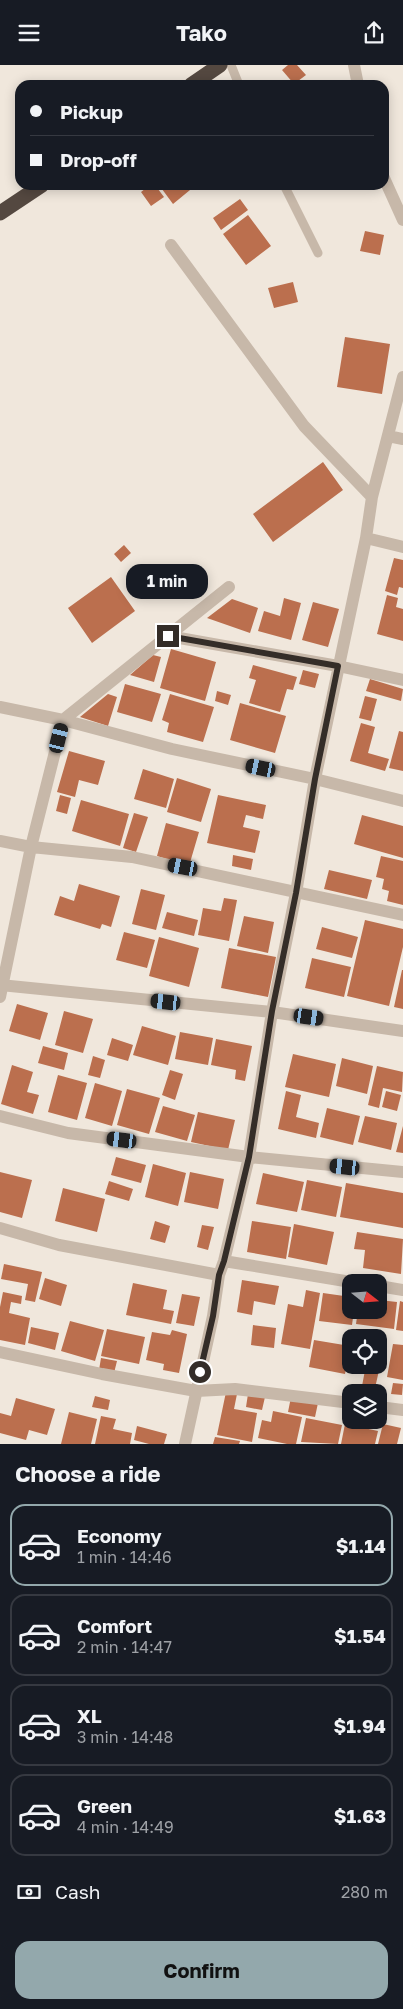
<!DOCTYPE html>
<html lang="en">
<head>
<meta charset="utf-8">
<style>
  body { margin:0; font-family:"Golos Text",sans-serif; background:#20242c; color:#f1f3f6; height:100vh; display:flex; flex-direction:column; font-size:19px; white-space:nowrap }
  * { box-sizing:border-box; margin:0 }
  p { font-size:16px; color:#9ea1a6 }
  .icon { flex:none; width:28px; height:28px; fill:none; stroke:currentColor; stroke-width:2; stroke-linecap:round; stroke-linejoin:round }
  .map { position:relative; height:1379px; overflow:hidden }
  .side { display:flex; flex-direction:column; background:#171b24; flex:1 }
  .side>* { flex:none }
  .banner { position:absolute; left:15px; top:15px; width:374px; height:110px; border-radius:15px; box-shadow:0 2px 12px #0003; display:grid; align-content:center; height:110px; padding:0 15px; background:#171b24 }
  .needle { width:32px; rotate:107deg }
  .controls { position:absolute; left:342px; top:1209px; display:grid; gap:10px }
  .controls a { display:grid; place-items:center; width:45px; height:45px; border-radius:10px; background:#171b24; box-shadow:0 2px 12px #0003; font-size:25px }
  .end { position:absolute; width:22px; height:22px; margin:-11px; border:6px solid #342d28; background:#fff; box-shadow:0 0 0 2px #fff }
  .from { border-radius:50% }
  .bubble { position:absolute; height:35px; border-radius:15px; background:#171b24; box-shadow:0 2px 12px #0003; font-size:16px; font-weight:700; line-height:35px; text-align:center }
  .car { position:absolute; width:15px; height:30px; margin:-15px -8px; border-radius:6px; box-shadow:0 0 4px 1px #0007; background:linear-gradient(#222 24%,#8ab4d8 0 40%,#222 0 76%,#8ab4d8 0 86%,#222 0) }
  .banner b { display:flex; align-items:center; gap:18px; height:48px; font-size:19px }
  .banner b+b { border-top:1px solid #363941 }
  .banner i { width:12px; height:12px; background:#f1f3f6 }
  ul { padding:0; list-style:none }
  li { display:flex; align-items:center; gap:15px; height:82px; margin:0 10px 8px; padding:0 5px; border:2px solid #363941; border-radius:15px }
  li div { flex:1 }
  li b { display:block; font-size:19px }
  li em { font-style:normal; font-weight:700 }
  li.current { border-color:#93a8ac }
  li>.icon { width:45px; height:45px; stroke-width:1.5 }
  h2 { padding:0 15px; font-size:22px; line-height:60px }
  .pay { display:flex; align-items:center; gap:12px; height:55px; padding:0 15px; font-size:19px }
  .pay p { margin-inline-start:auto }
  .button { display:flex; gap:10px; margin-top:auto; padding:10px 15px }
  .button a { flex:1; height:58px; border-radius:15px; background:#93a8ac; color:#111; font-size:20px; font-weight:700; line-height:58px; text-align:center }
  header { display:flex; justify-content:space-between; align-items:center; height:65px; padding:0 15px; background:#171b24; font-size:22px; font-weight:700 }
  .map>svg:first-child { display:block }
  .building { fill:#bb6f4e }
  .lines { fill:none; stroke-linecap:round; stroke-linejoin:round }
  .lane { stroke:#c7b8a9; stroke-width:9 }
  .street { stroke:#c7b8a9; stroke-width:12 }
  .highway { stroke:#544840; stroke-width:15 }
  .route { stroke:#342d28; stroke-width:6 }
</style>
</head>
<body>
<header><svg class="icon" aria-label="menu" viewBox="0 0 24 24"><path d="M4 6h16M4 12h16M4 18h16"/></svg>Tako<svg class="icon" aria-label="share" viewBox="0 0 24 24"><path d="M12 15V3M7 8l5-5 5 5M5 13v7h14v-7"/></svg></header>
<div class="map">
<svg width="403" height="1379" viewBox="0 0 403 1379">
  <rect width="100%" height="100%" fill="#f0e7dc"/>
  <!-- building -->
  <path class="building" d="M288,0H297L306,10L294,19L282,5Z
    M150,120H155L164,132L151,141L141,127Z
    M159,120H186L190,125L173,139Z
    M240,134L248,145L221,165L213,153Z
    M248,150L271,181L246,200L223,169Z
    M365,166L384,170L380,190L360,186Z
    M293,217L298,237L274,243L268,223Z
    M345,272L390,279L382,329L337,322Z
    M323,397L343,425L273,477L253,449Z
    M124,480L131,488L121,497L114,489Z
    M394,493L403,495V523L399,522L397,530L385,526Z
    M150,505L157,515L148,522L141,512Z
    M111,512L135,546L92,578L68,543Z
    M387,530L398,533L396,542L403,544V576L377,569Z
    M284,533L301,538L291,575L258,566L264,546L280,551Z
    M232,534L258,543L250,568L207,553Z
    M313,537L339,544L328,582L302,575Z
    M171,584L216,597L205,636L160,623Z
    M153,590L161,592L154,617L130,610Z
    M253,600L297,612L293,625L287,624L280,647L249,638L256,615L249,613Z
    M303,605L319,609L315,623L299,619Z
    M370,614L403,624L401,636L366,626Z
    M125,619L161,629L152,657L117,647Z
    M217,626L231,630L228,640L215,636Z
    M108,629L117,632L108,661L80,652Z
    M170,629L214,642L203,677L167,667L169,658L162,655Z
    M365,631L377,634L371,656L359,653Z
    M240,638L286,651L275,688L230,675Z
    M361,658L375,662L368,688L389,694L385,706L350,696Z
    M399,666L403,667V706L389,703Z
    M69,686L105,696L98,720L79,715L75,732L57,727Z
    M143,704L174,714L166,743L134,734Z
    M177,713L211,724L201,757L167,747Z
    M60,730L71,733L67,749L56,746Z
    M218,730L266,740L263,754L246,750L243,762L260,766L255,788L207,778Z
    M81,735L129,749L120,781L72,766Z
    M134,748L148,752L136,787L123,783Z
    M362,750L403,761V793L354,779Z
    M166,758L199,767L189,801L157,791Z
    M233,790L253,794L251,805L232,801Z
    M381,791L403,796V840L387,836L389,826L382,824L384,814L376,812Z
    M329,805L372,815L367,834L324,824Z
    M79,819L120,831L111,862L102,859L100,864L54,850L60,831L74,836Z
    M141,824L165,830L156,865L132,859Z
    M224,833L237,835L229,876L198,870L203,843L221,846Z
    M167,847L198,855L194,871L162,863Z
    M244,851L274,857L268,888L237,881Z
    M365,855L403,864V882L389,941L347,931Z
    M322,862L358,872L352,893L316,884Z
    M124,867L155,875L147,903L116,895Z
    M159,872L199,883L189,922L149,911Z
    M229,883L276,892L268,932L221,923Z
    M312,893L351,902L344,932L305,923Z
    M402,905H403V944L394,942Z
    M17,939L48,948L40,975L9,966Z
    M64,946L93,954L83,988L55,980Z
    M142,961L176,971L168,1000L133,990Z
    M180,967L213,973L208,1000L175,994Z
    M112,973L133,980L128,996L107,990Z
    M216,974L252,981L245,1016L235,1014L236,1005L211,1000Z
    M43,981L68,988L64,1005L38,998Z
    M293,989L336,999L329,1032L285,1022Z
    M93,991L105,995L100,1013L88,1010Z
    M342,993L373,1001L367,1029L336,1021Z
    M12,1000L33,1007L27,1027L39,1030L33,1049L1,1039Z
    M377,1001L403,1007L402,1027L383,1023L379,1043L368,1040Z
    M170,1005L183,1009L175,1035L162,1030Z
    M58,1010L87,1018L77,1055L48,1047Z
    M95,1018L122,1026L112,1061L85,1053Z
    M127,1024L160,1033L149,1069L117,1060Z
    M286,1026L301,1030L296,1052L319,1058L316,1073L278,1064Z
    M386,1026L401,1030L397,1046L382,1042Z
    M163,1041L195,1050L187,1076L155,1067Z
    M327,1043L360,1051L353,1080L320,1072Z
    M198,1047L235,1055L228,1085L191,1077Z
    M365,1051L397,1058L391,1085L358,1077Z
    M403,1061V1088L396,1087Z
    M116,1092L146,1100L141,1118L111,1110Z
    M153,1099L186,1108L178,1141L145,1132Z
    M0,1107L32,1115L22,1153L0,1147Z
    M190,1107L224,1114L218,1144L184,1137Z
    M263,1108L304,1117L297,1147L256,1139Z
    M307,1115L342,1122L336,1152L301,1145Z
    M109,1116L133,1124L129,1136L105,1129Z
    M346,1118L403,1128V1163L340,1152Z
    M63,1123L105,1134L97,1167L55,1156Z
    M155,1156L170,1161L165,1178L150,1174Z
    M252,1156L291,1162L286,1194L247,1187Z
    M294,1159L334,1167L327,1200L288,1192Z
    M202,1160L214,1162L208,1185L197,1182Z
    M357,1167L403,1174L401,1209L363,1203L365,1185L354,1184Z
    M4,1199L42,1207L35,1237L25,1235L28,1219L1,1214Z
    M45,1213L67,1220L61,1241L39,1234Z
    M242,1215L279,1221L275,1240L254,1236L252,1250L237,1247Z
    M133,1218L167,1225L163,1244L174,1246L171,1259L126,1250Z
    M306,1225L320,1228L310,1284L281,1279L288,1239L303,1242Z
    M3,1227L22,1231L21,1239L11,1237L9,1248L30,1253L25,1280L0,1275V1242Z
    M323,1228L351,1232V1245H354L352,1260L319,1256Z
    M182,1229L200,1232L194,1261L176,1258Z
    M379,1235L397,1237L394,1264L356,1259L358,1245H379Z
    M400,1236L403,1237V1266L396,1265Z
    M70,1256L104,1265L95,1296L61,1286Z
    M253,1260L276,1263L274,1283L251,1280Z
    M31,1262L59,1268L55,1285L28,1278Z
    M107,1264L145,1272L139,1299L101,1291Z
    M172,1265L187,1269L179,1308L163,1305L164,1299L146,1295L152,1267L170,1270Z
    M314,1275L350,1281L345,1309L309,1302Z
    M393,1279L403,1280V1315L387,1312Z
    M101,1293L117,1296L114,1308L99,1305Z
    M350,1295L351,1300H362L360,1309L348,1307Z
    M366,1300L380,1301L375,1323L362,1321Z
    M393,1318L403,1319L402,1330L391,1329Z
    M226,1327L237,1329L234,1344L257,1348L252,1377L217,1370Z
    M248,1329L265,1332L262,1345L246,1342Z
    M95,1331L110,1335L108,1345L92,1342Z
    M291,1332L318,1338L315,1352L288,1347Z
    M16,1333L55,1344L47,1370L29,1365L26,1375L0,1368V1348L11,1351Z
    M273,1346L302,1352L296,1379H287L258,1373L262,1355L271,1357Z
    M69,1347L97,1354L91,1379H61Z
    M101,1351L116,1354L113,1364L132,1368L130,1379H95Z
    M306,1353L342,1360L338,1379L301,1377Z
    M345,1359L378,1366L375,1379H341Z
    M383,1359L401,1363L397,1379H378Z
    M137,1361L167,1369L164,1379H149L134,1375Z
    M215,1372L240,1376L239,1379H213Z"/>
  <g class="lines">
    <!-- lane -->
    <path class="lane" d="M231,0L239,20
      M284,120L318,188"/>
    <!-- street -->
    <path class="street" d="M354,0L358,20
      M384,113L403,155
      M171,180L304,361L372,432
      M388,371L403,374
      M366,473L403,482
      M168,571L338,601L403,615
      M0,642L63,655L172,684L315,714L403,736
      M0,776L31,782L63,655L229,522
      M0,920L272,947L403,966
      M0,932L31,782L132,792L403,850
      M0,1051L68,1068L249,1092L403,1107
      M0,1163L59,1180L219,1210
      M224,1196L357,1218
      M379,1221L403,1225
      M0,1287L102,1309L196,1326L235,1324L351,1338
      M379,1342L403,1345
      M185,1379L213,1251L219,1210L224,1196L249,1092L272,947L296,828L315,714L366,473L372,432L403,312"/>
    <!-- highway -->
    <path class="highway" d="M191,20L220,0
      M0,148L42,120"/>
  </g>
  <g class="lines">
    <!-- route -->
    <path class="route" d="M168,571L338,601L315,714L296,828L272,946L249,1092L224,1196L219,1210L213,1251L200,1307"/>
  </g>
</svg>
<div class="controls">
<a><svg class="needle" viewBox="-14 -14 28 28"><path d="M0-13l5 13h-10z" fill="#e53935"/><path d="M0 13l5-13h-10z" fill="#9ea1a6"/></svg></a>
<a><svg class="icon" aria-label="locate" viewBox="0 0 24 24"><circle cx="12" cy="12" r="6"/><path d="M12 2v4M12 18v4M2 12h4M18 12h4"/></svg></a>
<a><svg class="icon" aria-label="layers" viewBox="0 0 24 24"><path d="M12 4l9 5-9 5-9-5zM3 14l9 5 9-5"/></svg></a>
</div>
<i class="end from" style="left:200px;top:1307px"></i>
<i class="end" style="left:168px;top:571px"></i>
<div class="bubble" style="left:126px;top:499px;width:82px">1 min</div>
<i class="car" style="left:59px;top:673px;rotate:14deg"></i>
<i class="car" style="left:261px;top:703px;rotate:282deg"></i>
<i class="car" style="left:183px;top:802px;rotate:281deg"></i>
<i class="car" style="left:166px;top:937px;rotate:276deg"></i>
<i class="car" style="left:309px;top:952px;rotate:98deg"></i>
<i class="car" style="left:122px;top:1075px;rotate:277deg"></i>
<i class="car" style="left:345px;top:1102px;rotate:276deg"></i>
<div class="banner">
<b><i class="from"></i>Pickup</b>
<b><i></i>Drop-off</b>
</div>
</div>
<section class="side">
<h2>Choose a ride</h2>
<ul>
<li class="current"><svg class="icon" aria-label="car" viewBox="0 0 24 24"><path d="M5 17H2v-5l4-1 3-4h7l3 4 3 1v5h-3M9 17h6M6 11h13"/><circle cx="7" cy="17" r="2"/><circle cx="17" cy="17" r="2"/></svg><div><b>Economy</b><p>1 min · 14:46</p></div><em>$1.14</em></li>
<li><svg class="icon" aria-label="car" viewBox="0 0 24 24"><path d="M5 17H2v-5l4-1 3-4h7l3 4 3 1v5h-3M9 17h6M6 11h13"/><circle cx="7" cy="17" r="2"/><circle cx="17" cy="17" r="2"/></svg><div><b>Comfort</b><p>2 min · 14:47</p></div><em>$1.54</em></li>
<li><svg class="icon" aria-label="car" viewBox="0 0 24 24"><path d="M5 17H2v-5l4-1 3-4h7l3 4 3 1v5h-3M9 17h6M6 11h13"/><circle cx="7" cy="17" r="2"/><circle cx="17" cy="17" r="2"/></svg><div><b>XL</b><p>3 min · 14:48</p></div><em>$1.94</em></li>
<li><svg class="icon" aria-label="car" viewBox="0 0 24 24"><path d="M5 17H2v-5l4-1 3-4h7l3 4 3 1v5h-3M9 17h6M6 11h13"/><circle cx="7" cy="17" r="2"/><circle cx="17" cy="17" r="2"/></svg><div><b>Green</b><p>4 min · 14:49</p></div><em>$1.63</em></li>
</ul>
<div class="pay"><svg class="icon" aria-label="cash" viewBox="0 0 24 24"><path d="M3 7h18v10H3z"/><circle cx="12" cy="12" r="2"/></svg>Cash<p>280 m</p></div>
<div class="button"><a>Confirm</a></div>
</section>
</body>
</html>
